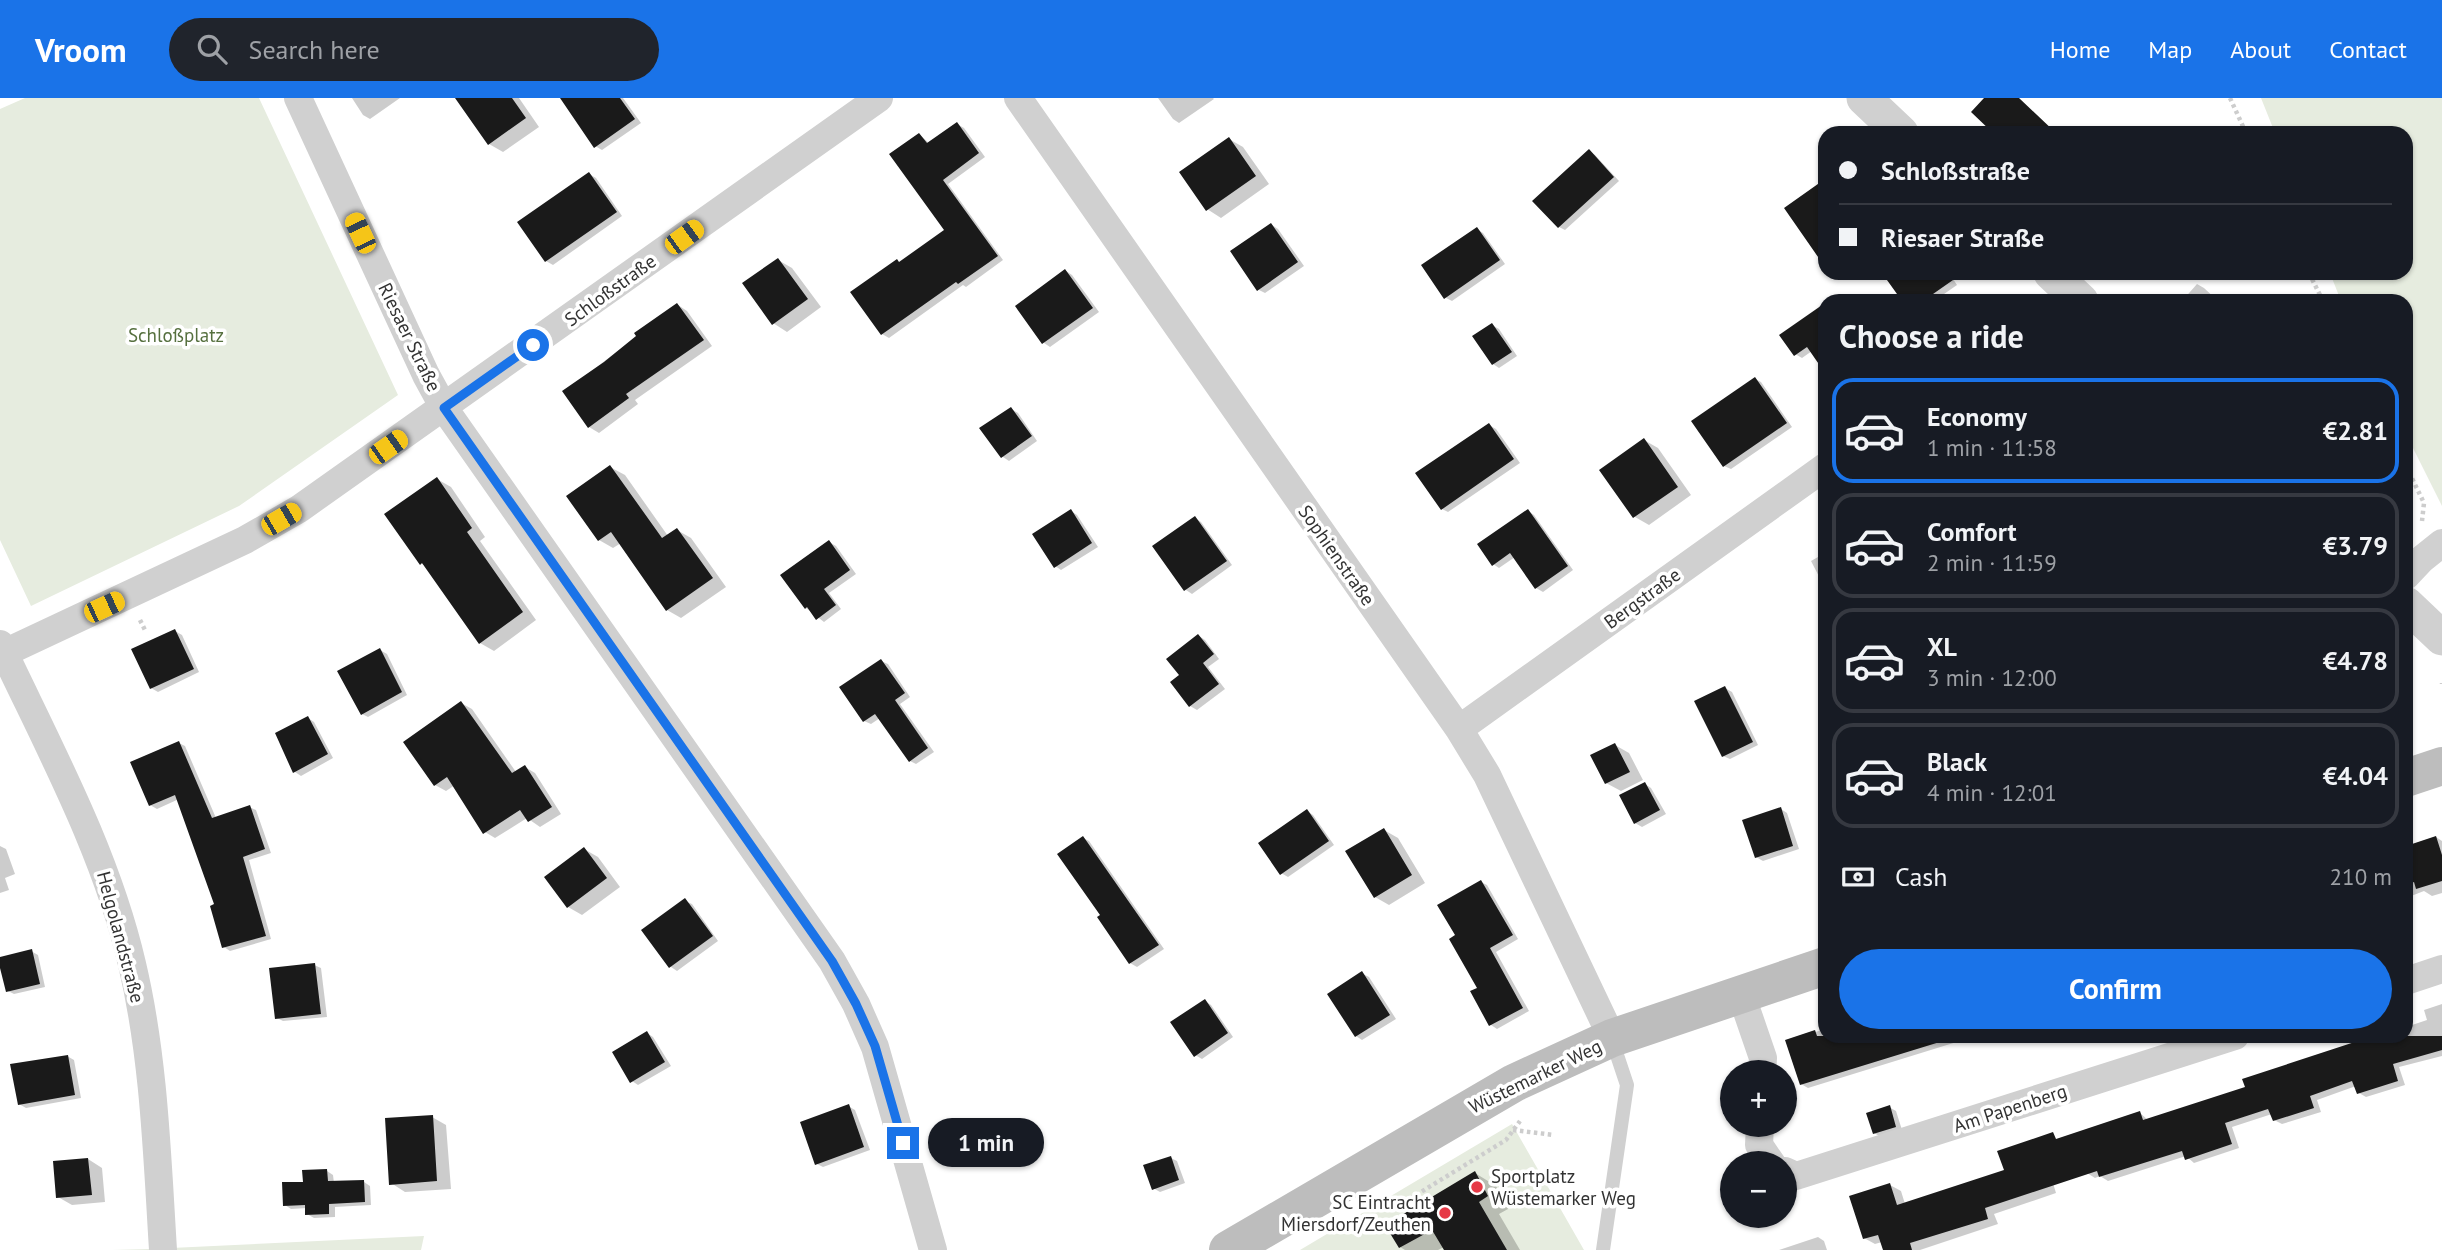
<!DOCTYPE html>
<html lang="en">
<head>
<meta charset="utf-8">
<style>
  body { margin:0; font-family:"PT Sans",sans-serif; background:#20242c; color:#f1f3f6; height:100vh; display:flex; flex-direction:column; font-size:26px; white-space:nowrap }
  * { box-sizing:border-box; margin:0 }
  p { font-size:23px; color:#9ea1a6 }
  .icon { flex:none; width:38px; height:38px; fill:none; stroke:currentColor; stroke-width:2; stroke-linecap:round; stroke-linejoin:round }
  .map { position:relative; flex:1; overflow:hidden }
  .sheet { position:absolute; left:1818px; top:196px; width:595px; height:749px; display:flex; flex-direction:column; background:#171b24; border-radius:21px; box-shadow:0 2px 5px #0004 }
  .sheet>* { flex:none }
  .guide { position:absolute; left:1818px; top:28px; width:595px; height:154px; border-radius:21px; box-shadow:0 2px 5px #0004; display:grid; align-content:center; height:154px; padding:0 21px; background:#171b24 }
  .tools { position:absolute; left:1720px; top:962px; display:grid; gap:14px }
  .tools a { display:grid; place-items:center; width:77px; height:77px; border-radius:50%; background:#171b24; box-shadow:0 2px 5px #0004; font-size:35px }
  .end { position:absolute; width:32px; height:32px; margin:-16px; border:9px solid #1a73e8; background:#fff; box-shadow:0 0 0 4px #fff }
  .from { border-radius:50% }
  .bubble { position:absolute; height:49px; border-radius:24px; background:#171b24; box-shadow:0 2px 5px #0004; font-size:23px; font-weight:800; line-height:49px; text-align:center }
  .car { position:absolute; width:21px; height:42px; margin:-21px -10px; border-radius:9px; box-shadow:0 0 5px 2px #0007; background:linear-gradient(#f5c518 24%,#345 0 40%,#f5c518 0 76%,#345 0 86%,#f5c518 0) }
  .guide b { display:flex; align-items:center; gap:24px; height:66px; font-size:26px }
  .guide b+b { border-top:2px solid #363941 }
  .guide i { width:18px; height:18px; background:#f1f3f6 }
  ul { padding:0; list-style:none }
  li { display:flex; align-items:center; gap:21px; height:105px; margin:0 14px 10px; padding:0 7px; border:4px solid #363941; border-radius:21px }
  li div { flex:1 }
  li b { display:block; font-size:26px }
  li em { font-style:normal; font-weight:800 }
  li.on { border-color:#1a73e8 }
  li>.icon { width:63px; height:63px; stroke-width:1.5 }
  h2 { padding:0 21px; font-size:32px; line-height:84px }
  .pay { display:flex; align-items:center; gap:18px; height:77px; padding:0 21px; font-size:26px }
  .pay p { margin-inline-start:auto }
  .cta { display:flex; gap:14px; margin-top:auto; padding:14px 21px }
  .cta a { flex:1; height:80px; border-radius:42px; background:#1a73e8; color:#fff; font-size:28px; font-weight:800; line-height:80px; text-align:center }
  header { display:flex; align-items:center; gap:42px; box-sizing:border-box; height:98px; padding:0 35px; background:#1a73e8; color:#fff }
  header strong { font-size:33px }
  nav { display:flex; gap:38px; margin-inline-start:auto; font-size:24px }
  .search { width:490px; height:63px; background:#20242c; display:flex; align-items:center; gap:18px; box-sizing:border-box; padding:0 24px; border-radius:38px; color:#9ea1a6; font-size:26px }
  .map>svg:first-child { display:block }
  .green { fill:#e6ecdf }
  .shadow { fill:#0003 }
  .building { fill:#1a1a1a }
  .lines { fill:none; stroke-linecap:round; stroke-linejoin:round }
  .path { stroke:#cdcdcd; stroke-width:4.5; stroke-dasharray:3.5 3.5; stroke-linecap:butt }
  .service { stroke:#d0d0d0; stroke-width:14 }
  .minor { stroke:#d0d0d0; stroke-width:28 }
  .tertiary { stroke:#d0d0d0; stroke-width:35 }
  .secondary { stroke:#bdbdbd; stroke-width:38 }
  .route { stroke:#1a73e8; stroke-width:9 }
  .poi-dot { fill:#e63946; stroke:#fff; stroke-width:2.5 }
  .labels { text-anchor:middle; stroke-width:7; stroke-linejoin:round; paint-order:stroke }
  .street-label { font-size:19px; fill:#333; stroke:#fff }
  .park-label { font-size:19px; fill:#56703f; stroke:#fff }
  .poi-label { font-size:19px; fill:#333; stroke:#fff; text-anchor:start }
</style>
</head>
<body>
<header>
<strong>Vroom</strong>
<div class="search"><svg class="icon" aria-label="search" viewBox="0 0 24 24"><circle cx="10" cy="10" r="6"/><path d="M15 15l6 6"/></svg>Search here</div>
<nav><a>Home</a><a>Map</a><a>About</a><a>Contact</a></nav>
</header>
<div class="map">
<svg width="2442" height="1152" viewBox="0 0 2442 1152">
  <rect width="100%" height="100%" fill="#fff"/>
  <!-- green -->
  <path class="green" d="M25,0H259L398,297L239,408L31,508L0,442V11Z
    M2261,0H2442V408L2406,336V203H2341L2330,175H2406V35H2275Z
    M1512,1026L1584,1152H1300Z
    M424,1138L421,1152H112L150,1151Z"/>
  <!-- shadow -->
  <path class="shadow" d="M352,0H400L370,21L363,17Z
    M457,0H519L539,29L503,54L489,46Z
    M569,0H623L641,25L602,52L595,48Z
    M1158,0H1213L1214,1L1179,25L1173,21Z
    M957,26L964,30L985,59L948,86L1003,162L966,189L963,187L889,240L882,236L853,194L901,165L947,133L920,37L930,46Z
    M1229,41L1243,49L1269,86L1221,120L1207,111Z
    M1589,53L1595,57L1619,83L1565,132L1559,129Z
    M589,76L596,80L622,118L553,167L546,163Z
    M1272,127L1278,131L1304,168L1265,195L1259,192Z
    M1477,131L1483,135L1505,166L1452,203L1446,200Z
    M778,162L792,170L821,209L787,234L773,225Z
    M1066,173L1072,177L1099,214L1050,249L1044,245Z
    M1884,175H1949L1957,187L1934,203H1904Z
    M2197,186L2204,190L2218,203H2182Z
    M678,207L687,213L712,248L635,302L638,306L599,335L589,329L564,294Z
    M1824,208H1825V272L1812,253L1802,260L1795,256Z
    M1492,227L1499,231L1517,258L1499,270L1493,266Z
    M1755,281L1761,284L1792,329L1731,371L1724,368Z
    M1011,311L1018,315L1037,343L1009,363L1003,359L982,331Z
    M1489,327L1496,331L1520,365L1448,414L1442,411Z
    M1644,342L1658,350L1691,397L1649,427L1635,419Z
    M610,369L625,377L668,438L677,432L691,440L726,489L681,520L667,512L621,445L613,450L599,442Z
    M437,381L451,389L485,439L480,443L536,522L494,553L480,545L427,469L421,465Z
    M1071,413L1077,417L1098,449L1061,472L1055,468Z
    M1528,413L1534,417L1573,472L1543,494L1536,490L1515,459L1499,470L1493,466Z
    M1195,420L1201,424L1232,467L1192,496L1186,492Z
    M829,444L836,448L856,476L829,495L841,511L824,524L806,510Z
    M1825,455V490L1811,463Z
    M175,533L182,537L199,574L158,594L151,590Z
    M1199,538L1205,542L1219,561L1208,569L1225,591L1197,612L1190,608L1181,578Z
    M380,552L387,556L407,597L368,619L362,616Z
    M881,563L888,566L910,599L900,606L934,654L916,666L910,663L880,620L871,626L864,623Z
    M1725,590L1732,594L1758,647L1730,661L1723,658Z
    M461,605L472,611L516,674L525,669L535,675L561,716L540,729L527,720L495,740L485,734L455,687L446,693L435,687Z
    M308,620L314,624L333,660L301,678L295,674Z
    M179,645L185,648L216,720L249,709L256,712L271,755L249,762L271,841L230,853L224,849L217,808L179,701L157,711L150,707Z
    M1615,647L1629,655L1643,682L1621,693L1606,685Z
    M1645,686L1651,690L1666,716L1642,729L1635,725Z
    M1781,711L1787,715L1799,751L1763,763L1756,759Z
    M1307,713L1313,717L1334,747L1288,779L1281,775Z
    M1384,732L1398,740L1425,785L1389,807L1375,799Z
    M2436,739L2442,743V795L2432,798L2424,793L2406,800V747L2409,749Z
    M1083,740L1089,743L1164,851L1137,869L1130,865L1102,818Z
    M0,748L6,751L15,776L5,780L9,792L0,795Z
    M584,751L598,759L620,789L582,817L568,809Z
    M1481,784L1487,787L1518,841L1496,854L1529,913L1497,931L1491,927L1479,891L1458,838Z
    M685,803L692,806L718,843L677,873L671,869L644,833Z
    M31,853L38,857L45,889L14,896L8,893L0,860Z
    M314,867L321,870L327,919L283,923L277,920Z
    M1363,876L1369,879L1396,921L1362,942L1356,938Z
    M1205,903L1211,907L1233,939L1202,961L1195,957Z
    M2442,906V958L2399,969L2405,987L2366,999L2359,995L2356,988L2317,1002L2321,1014L2282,1026L2274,1022L2272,1016L2232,1029L2239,1050L2194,1065L2186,1058L2108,1083L2100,1078L2095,1080L2087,1075L2140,1015L2148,1022L2247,990L2379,938H2406V929L2427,922L2424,912Z
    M1825,931V938H1976L1808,990L1801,986L1787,943Z
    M647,935L653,939L671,968L638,987L632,983Z
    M67,958L74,962L81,1000L26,1010L19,1006Z
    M848,1008L855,1012L870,1052L823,1069L817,1066Z
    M1889,1009L1896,1013L1902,1032L1881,1039L1874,1035Z
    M432,1019L446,1027L451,1091L405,1094L391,1085Z
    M2042,1049L2056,1095L1994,1116L1998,1126L1920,1152H1884L1882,1144L1875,1146L1864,1140L1890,1087L1901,1093L1905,1106L2006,1073Z
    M1171,1060L1177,1063L1185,1085L1160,1094L1153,1090Z
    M88,1061L102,1070L105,1104L72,1107L58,1099Z
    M327,1073L333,1077L334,1085L364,1084L370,1088L371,1107L335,1109V1119L314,1120L307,1116V1110L291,1111L285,1107L305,1086Z
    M1475,1075L1496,1088L1508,1111L1499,1116L1520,1152H1446L1444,1149L1438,1152H1405L1400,1149Z
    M1818,1139L1824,1143L1827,1152H1779Z"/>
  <!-- building -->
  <path class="building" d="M455,0H512L526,20L488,47Z
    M560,0H620L635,21L594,50Z
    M1984,0H2019L2056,35H1993L1971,14Z
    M957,24L979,55L943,82L998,158L958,186L956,184L881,237L850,194L897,161L899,164L944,132L889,56L919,35L927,45Z
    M1229,39L1256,78L1206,113L1179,74Z
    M1589,51L1614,79L1558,130L1532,103Z
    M589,74L617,114L545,164L517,124Z
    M1825,81V169L1784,110Z
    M1271,125L1298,164L1257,193L1230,153Z
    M1477,129L1500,162L1444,201L1421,167Z
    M778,160L808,201L772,227L742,185Z
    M1065,171L1093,210L1042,246L1015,208Z
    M1882,175H1963L1923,203H1902Z
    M677,205L704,242L626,296L629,300L588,330L562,293L604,264L636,238L634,235Z
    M1825,205V275L1807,249L1794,258L1779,237Z
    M1492,225L1512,254L1492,267L1472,238Z
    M1755,279L1787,325L1723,369L1691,323Z
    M1011,309L1032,338L1001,360L979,330Z
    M1489,325L1514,361L1441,412L1415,375Z
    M1644,340L1678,389L1633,420L1599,372Z
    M610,367L662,440L677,430L713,480L666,513L611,434L598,443L566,398Z
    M437,379L472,430L467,434L523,514L479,546L422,465L420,467L384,416Z
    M1071,411L1092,445L1054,470L1032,436Z
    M1528,411L1568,468L1535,491L1510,455L1492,468L1477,446Z
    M1195,418L1227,463L1184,493L1152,448Z
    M829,442L850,472L824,491L836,507L816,522L807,509L805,511L780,477Z
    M175,531L194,571L150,591L131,551Z
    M1198,536L1214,556L1203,565L1219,586L1189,609L1170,584L1179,577L1166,561Z
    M380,550L402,594L361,617L337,573Z
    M881,561L905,595L895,602L928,650L909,664L875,616L863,624L839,589Z
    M1725,588L1753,644L1722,659L1694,603Z
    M461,603L512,675L525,667L552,709L528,724L520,712L483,736L447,679L434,688L403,644Z
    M308,618L328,656L293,675L275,635Z
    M179,643L212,720L250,707L265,751L243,759L266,838L222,850L210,808L214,806L175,697L149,708L130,664Z
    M1615,645L1630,674L1605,686L1590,657Z
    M1645,684L1660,712L1634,726L1619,697Z
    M1781,709L1793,748L1755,760L1742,722Z
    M1307,711L1329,743L1280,777L1258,745Z
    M1384,730L1412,777L1374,800L1345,753Z
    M1083,738L1159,847L1129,866L1097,819L1100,817L1057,756Z
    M2436,738L2442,757V783L2416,791L2414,784L2406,787V748Z
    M584,749L607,780L567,810L544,779Z
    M1481,782L1513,837L1490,850L1523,910L1489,928L1470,893L1477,890L1449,841L1455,837L1437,807Z
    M685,800L713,838L669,870L641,832Z
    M32,851L40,886L6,894L0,870V859Z
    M315,865L321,916L275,921L269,870Z
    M1362,873L1390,917L1355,939L1327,896Z
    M1205,901L1228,935L1194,959L1170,924Z
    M1815,932L1817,938H1942L1943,943L1800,987L1785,942Z
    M647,933L665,964L630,985L612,954Z
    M2373,938H2442V952L2393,966L2398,983L2357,996L2352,983L2310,998L2314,1010L2273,1023L2268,1011L2225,1025L2232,1046L2185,1062L2182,1053L2099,1079L2097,1073L1985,1110L1988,1121L1910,1145L1912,1152H1883L1878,1137L1863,1141L1849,1098L1890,1085L1897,1107L2004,1072L1997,1053L2053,1034L2056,1041L2140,1013L2143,1022L2245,989L2242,981Z
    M68,957L75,997L18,1007L10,966Z
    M849,1006L864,1049L815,1067L800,1024Z
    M1890,1007L1896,1029L1873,1036L1866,1015Z
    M433,1017L437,1083L389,1087L385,1020Z
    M1171,1058L1179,1082L1152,1092L1143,1067Z
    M88,1060L92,1097L56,1100L53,1063Z
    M327,1071L328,1083L364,1082L365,1104L329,1106V1116L305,1117V1107L283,1108L282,1084H303L302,1072Z
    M1475,1073L1488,1098L1479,1104L1507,1152H1444L1432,1132L1399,1150L1385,1127Z"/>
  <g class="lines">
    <!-- path -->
    <path class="path" d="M2230,0L2246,35
      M2309,175L2323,203
      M2406,368L2424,405L2422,423
      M140,522L146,534
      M2442,585V586
      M1513,1032L1554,1037
      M1398,1108L1506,1042L1520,1023"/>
    <!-- service -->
    <path class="service" d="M1603,1152L1627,987L1612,942"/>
    <!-- minor -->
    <path class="minor" d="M298,0L426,277L444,310L832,863L856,906L875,949L933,1152
      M1018,0L1459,631L1487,677L1612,940
      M2406,478L2422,461L2442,445
      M0,546C49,650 106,754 132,866C154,959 157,1056 163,1152
      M4,555L245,442L299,411L879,0
      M1459,631L1825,369
      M2406,883L2442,871
      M1741,896L1763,960L1762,975
      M1760,1027L1759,1047L1772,1066
      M1785,1073L1796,1078L2235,938"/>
    <!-- tertiary -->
    <path class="tertiary" d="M1864,0L1901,35
      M2051,175L2081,203
      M2406,506L2442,540"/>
    <!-- secondary -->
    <path class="secondary" d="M2406,680L2442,668
      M1228,1152L1514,985L1612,940L1825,868"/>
  </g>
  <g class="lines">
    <!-- route -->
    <path class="route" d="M533,247L444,310L832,863L856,906L875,948L903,1045"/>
  </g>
  <!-- markers -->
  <g class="poi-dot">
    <circle cx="1477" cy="1089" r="7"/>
    <circle cx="1445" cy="1115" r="7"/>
  </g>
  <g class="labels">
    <!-- street labels -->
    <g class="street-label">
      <text transform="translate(610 192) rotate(-36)" y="7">Schloßstraße</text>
      <text transform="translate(410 239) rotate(64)" y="7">Riesaer Straße</text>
      <text transform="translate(1337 457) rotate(55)" y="7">Sophienstraße</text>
      <text transform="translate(1642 500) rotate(-36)" y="7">Bergstraße</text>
      <text transform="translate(121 839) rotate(75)" y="7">Helgolandstraße</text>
      <text transform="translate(1535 978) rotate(-26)" y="7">Wüstemarker Weg</text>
      <text transform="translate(2010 1010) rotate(-18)" y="7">Am Papenberg</text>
    </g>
    <!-- park labels -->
    <g class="park-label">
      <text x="176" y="244">Schloßplatz</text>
    </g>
    <!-- poi labels -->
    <g class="poi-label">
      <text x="1491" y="1085">Sportplatz<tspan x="1491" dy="22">Wüstemarker Weg</tspan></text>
      <text x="1431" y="1111" text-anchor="end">SC Eintracht<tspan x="1431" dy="22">Miersdorf/Zeuthen</tspan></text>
    </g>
  </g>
</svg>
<div class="tools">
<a>+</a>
<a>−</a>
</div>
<i class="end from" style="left:533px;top:247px"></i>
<i class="end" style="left:903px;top:1045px"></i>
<div class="bubble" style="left:928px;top:1020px;width:116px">1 min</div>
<i class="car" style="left:360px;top:135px;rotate:335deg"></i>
<i class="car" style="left:684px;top:139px;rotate:54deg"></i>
<i class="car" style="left:388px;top:349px;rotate:55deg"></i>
<i class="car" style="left:281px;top:421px;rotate:60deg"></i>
<i class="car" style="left:104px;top:509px;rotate:65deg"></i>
<div class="guide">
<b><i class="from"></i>Schloßstraße</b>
<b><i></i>Riesaer Straße</b>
</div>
<section class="sheet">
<h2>Choose a ride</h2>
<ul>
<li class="on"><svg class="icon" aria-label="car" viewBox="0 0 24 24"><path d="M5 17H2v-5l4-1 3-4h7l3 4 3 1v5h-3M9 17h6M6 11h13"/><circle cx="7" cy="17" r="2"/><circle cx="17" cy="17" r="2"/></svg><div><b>Economy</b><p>1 min · 11:58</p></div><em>€2.81</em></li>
<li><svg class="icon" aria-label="car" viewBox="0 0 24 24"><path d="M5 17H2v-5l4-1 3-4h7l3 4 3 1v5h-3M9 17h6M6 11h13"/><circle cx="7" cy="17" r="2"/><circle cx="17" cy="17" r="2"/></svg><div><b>Comfort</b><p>2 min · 11:59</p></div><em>€3.79</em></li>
<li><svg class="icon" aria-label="car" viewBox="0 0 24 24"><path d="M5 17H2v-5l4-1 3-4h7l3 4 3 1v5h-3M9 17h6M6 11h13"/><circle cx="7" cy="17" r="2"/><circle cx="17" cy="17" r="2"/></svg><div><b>XL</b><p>3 min · 12:00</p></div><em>€4.78</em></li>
<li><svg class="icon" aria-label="car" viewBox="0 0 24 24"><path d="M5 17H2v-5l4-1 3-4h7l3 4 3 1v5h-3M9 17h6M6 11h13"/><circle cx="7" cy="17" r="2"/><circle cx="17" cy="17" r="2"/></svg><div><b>Black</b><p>4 min · 12:01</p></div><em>€4.04</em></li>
</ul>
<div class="pay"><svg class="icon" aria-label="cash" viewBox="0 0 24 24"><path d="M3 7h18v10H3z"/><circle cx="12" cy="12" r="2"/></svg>Cash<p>210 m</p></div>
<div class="cta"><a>Confirm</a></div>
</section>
</div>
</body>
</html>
